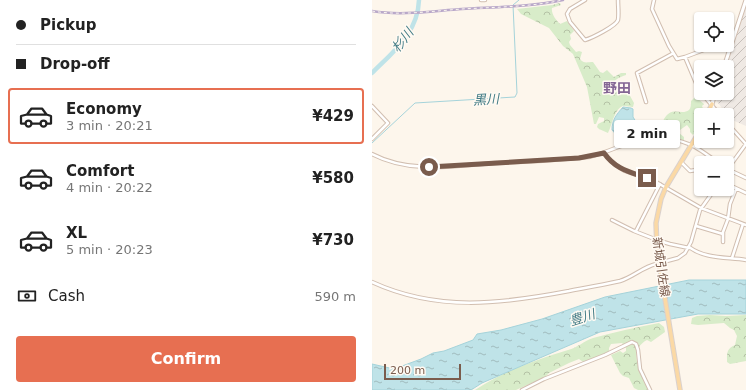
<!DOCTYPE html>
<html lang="en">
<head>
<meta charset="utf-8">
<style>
  body { margin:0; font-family:"DejaVu Sans","Noto Sans JP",sans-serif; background:#f2f2f2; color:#222; height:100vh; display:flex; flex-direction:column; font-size:15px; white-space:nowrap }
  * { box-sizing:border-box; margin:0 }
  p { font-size:13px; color:#767676 }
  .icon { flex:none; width:22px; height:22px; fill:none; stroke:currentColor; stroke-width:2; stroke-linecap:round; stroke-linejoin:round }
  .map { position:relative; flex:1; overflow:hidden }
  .drawer { display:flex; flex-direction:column; background:#fff; width:372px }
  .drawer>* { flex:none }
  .hud { display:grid; align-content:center; height:88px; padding:0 16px; background:#fff }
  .buttons { position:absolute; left:322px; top:12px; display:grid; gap:8px }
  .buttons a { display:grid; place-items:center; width:40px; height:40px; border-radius:4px; background:#fff; box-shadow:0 1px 3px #0004; font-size:20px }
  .scale { position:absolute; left:12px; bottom:10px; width:77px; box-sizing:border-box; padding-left:4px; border:2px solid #7a5c4d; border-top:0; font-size:11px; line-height:14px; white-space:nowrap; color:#7a5c4d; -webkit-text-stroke:3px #fffaf3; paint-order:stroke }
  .end { position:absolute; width:18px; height:18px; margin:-9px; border:5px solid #7a5c4d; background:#fff; box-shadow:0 0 0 2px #fff }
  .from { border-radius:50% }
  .bubble { position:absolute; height:28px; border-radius:4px; background:#fff; box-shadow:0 1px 3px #0004; font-size:13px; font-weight:600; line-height:28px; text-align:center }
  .hud b { display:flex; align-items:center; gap:14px; height:38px; font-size:15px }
  .hud b+b { border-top:1px solid #e0e0e0 }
  .hud i { width:10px; height:10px; background:#222 }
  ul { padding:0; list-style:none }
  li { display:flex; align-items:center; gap:12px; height:56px; margin:0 8px 6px; padding:0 8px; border:2px solid transparent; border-radius:4px }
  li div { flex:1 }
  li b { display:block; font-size:15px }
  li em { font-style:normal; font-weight:600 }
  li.current { border-color:#e76f51 }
  li>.icon { width:36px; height:36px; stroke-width:1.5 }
  .pay { display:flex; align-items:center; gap:10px; height:44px; padding:0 16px; font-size:15px }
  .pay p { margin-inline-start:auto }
  .cta { display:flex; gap:8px; margin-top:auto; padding:8px 16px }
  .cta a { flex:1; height:46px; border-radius:4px; background:#e76f51; color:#fff; font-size:16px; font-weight:600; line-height:46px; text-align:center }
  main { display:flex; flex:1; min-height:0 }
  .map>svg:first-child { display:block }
  .industrial { fill:url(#industrial-furrows) }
  .forest { fill:url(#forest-crowns) }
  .water { fill:url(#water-ripples); stroke:#a5d3da }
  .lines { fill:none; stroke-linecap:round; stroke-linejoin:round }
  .stream { stroke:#a5d3da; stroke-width:1 }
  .river { stroke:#bfe3e8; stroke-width:4.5 }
  .minor-casing { stroke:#d1beb0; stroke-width:4.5 }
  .tertiary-casing { stroke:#d1beb0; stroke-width:5 }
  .primary-casing { stroke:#dad1cd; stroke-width:5.5 }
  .minor { stroke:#fff; stroke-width:2.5 }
  .tertiary { stroke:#fff; stroke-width:3 }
  .primary { stroke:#fbd9a5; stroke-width:3.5 }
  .rail-casing { stroke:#b9a8c9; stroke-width:2.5 }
  .rail { stroke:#fffaf3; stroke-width:1; stroke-dasharray:3; stroke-linecap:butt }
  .route { stroke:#7a5c4d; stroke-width:5 }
  .labels { text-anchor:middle; stroke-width:3; stroke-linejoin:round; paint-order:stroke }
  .street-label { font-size:12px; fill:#7a5c4d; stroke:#fffaf3 }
  .water-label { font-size:13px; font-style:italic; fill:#437c86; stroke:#fffaf3 }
  .quarter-label { font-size:14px; font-weight:bold; fill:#846695; stroke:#fffaf3 }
</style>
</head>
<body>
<main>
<section class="drawer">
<div class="hud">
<b><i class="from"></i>Pickup</b>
<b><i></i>Drop-off</b>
</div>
<ul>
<li class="current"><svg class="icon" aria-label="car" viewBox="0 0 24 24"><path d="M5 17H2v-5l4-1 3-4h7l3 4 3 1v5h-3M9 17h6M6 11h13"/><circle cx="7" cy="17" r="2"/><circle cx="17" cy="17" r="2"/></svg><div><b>Economy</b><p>3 min · 20:21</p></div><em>¥429</em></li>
<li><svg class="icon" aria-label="car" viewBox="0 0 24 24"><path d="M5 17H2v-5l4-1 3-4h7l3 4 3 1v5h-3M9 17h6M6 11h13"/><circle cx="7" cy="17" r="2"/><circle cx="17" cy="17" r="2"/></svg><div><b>Comfort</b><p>4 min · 20:22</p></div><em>¥580</em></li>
<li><svg class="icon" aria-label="car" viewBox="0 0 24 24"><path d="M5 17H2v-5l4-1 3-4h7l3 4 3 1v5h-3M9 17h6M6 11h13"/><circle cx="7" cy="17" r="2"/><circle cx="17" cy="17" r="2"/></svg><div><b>XL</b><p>5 min · 20:23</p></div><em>¥730</em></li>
</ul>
<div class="pay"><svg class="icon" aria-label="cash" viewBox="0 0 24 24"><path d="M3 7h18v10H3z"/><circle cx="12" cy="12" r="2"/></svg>Cash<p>590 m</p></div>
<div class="cta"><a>Confirm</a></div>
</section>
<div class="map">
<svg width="374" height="390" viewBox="0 0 374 390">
  <defs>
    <pattern id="industrial-furrows" width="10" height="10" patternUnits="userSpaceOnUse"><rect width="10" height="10" fill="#efe9e4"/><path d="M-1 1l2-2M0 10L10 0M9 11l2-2" fill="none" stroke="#c7c0bb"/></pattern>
    <pattern id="forest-crowns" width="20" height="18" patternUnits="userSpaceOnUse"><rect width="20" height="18" fill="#d8ecc9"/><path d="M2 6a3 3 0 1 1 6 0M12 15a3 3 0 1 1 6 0" fill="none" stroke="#b4c2a5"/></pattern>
    <pattern id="water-ripples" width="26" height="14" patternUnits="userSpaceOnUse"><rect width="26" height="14" fill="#bfe3e8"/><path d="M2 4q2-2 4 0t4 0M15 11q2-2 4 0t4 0" fill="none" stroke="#a0bbbe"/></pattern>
  </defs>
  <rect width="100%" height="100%" fill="#fdf6ec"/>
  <!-- industrial -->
  <path class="industrial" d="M374,7V126L358,119L355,122V115H350L349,114L352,111L344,100L346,93H355L354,67Z"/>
  <!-- forest -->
  <path class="forest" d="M188,3L189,5L180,8C179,14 184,20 188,24L195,21L202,31L198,35L199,39L197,42L198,45L204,52L207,51L210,52L208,59C212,64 215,62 221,62L228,72L231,73L235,70L242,77L249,73H254V75C248,77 241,80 239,86L246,93L257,94L262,103L261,107C259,107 254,106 251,106C242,109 240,126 236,133L227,129L225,127L226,124L232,121V118L227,117L224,124H222L215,87L201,54L191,46L177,28L149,14L145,9L180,5Z
    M325,95L327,97L326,99L332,104L330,106L332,111L330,115H329C329,122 325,129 321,135L318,132V129L315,125L308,130L307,133L312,137V140L310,141L307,139L308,137C302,136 299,135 295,130C292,126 290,123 292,119C300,105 309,116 317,110C319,108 319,104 319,101Z
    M338,315L354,316L374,315V361L358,364L355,362C355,354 354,349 363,345L365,336L362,330L358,328L352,323L326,325L319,324L320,318L325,316Z
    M287,323L292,327L293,332L279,342L275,340C254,351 270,375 276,390H266L262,388L257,378L251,376L248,373L239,355L248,351L251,353L254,351V348L250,343L239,344L237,348V352L234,354L211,362L207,359L197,363L177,373L173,377L144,390H103C129,372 166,359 196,350C205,348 212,341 221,338C243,332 265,327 287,323Z"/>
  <!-- water -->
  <path class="water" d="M251,107L259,108L261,109V117L266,125V131L263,135L250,141L240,130C240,120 244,115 251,107Z
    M317,280H374V314H326L228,332L110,383L99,390H0V364L22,369L49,359L61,353L72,351L101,340L105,334L129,330L170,319L233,297Z"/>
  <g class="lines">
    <!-- stream -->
    <path class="stream" d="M0,143L43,103L143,97L145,93L141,5L147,0"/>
    <!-- river -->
    <path class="river" d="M0,73C21,52 46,33 47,0"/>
    <defs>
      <path id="minor" d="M109,0H113
        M213,0L198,9L195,14L198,22L213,40C220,38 244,26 246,20C247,14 246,6 246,0
        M282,0L280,9L297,46L305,59L313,57L345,45
        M355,44L359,45
        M313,57L327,90L348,115
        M274,102L265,73L300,54
        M0,106L16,123L0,139
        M355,123L374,144
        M232,153L242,164L253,171L284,182L329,208L374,225
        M0,154C38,174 82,166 123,163C154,162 185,160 217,157C234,153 249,145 266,140C284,135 308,139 323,147C332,152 339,158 347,163
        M309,162L318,171L324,170L329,172
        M355,169L374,178
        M355,170L374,144
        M355,184L374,193
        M240,220L262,231L280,238
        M324,226L351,234
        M264,231L288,184
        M288,241L298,244L317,248
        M351,242V232L356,219L358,204L364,189
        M317,247C333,259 355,257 374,260
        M360,258L371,224
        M291,262L306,258L313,253L319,242L328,210L343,189
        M0,282C65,312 129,304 197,291C214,287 232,285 248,281C261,277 271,267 284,264
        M150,390L172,379L233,355L260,342L264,344L266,350L268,369L278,390"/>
      <path id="tertiary" d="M352,67L374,0
        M340,104L343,93"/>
      <path id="primary" d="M335,115L340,104
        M308,390L285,250L284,223L289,199L294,187L329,129"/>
    </defs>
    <!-- minor casing -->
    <use href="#minor" class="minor-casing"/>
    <!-- tertiary casing -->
    <use href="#tertiary" class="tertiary-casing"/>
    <!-- primary casing -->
    <use href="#primary" class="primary-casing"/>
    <!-- minor -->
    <use href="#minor" class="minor"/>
    <!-- tertiary -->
    <use href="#tertiary" class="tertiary"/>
    <!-- primary -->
    <use href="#primary" class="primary"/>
    <defs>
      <path id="rail" d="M0,11C29,16 60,11 90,9C124,7 158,7 191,0"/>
    </defs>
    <!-- rail casing -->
    <use href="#rail" class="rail-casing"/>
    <!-- rail -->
    <use href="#rail" class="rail"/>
  </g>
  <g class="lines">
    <!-- route -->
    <path class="route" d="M57,167L207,158L232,153C243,169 258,172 275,178"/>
  </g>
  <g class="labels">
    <!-- street labels -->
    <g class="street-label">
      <text transform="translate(289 267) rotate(82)" y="4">新城引佐線</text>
    </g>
    <!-- water labels -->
    <g class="water-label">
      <text transform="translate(30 40) rotate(-52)" y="5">杉川</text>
      <text transform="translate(114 99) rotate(-3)" y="5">黒川</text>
      <text transform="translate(210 317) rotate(-18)" y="5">豊川</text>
    </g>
    <!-- quarter labels -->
    <g class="quarter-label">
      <text x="245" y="93">野田</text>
    </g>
  </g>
</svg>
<div class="buttons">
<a><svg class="icon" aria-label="locate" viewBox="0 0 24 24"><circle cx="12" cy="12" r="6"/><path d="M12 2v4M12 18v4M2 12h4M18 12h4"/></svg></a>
<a><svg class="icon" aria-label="layers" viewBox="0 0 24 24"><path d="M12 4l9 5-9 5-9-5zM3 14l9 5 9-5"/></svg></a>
<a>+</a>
<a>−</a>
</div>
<div class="scale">200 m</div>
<i class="end from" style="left:57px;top:167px"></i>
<i class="end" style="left:275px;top:178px"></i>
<div class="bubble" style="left:242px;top:120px;width:66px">2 min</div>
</div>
</main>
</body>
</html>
